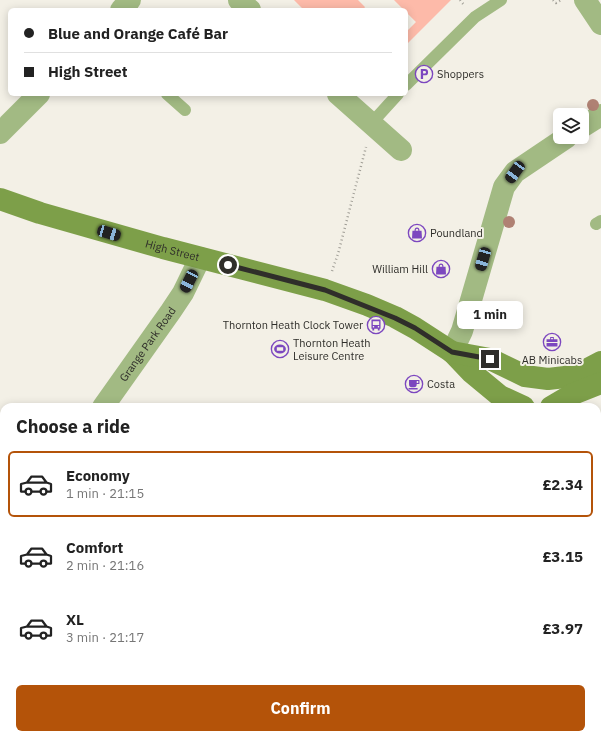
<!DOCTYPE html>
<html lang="en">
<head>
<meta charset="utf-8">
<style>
  body { margin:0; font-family:"IBM Plex Sans",sans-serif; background:#f6f6f6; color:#222; height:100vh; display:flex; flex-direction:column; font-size:15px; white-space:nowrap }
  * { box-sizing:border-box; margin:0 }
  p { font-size:13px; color:#767676 }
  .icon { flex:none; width:22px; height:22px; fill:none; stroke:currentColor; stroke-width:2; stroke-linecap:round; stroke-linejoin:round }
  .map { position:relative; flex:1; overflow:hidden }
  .details { position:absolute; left:0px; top:403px; width:601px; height:336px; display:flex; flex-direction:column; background:#fff; border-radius:12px 12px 0 0; box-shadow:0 2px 10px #0003 }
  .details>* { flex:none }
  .banner { position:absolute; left:8px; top:8px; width:400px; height:88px; border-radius:6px; box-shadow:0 2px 10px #0003; display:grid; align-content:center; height:88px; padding:0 16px; background:#fff }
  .fabs { position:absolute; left:553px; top:108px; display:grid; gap:8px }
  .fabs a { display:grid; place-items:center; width:36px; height:36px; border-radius:6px; background:#fff; box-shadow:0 2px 10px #0003; font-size:20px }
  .end { position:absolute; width:18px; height:18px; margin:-9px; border:5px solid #2f2e2a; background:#fff; box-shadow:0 0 0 2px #fff }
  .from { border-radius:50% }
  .bubble { position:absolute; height:28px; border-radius:6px; background:#fff; box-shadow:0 2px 10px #0003; font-size:13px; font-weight:700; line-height:28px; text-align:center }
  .car { position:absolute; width:12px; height:24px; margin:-12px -6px; border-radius:5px; box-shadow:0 0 3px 1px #0007; background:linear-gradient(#222 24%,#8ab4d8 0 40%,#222 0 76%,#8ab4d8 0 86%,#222 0) }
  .banner b { display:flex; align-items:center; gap:14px; height:38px; font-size:15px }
  .banner b+b { border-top:1px solid #e0e0e0 }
  .banner i { width:10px; height:10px; background:#222 }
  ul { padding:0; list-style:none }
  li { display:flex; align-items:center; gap:12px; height:66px; margin:0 8px 6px; padding:0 8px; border:2px solid transparent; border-radius:6px }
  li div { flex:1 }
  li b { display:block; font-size:15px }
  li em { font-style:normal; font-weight:700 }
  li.active { border-color:#b45309 }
  li>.icon { width:36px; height:36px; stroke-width:1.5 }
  h2 { padding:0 16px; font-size:18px; line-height:48px }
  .cta { display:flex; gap:8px; margin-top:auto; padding:8px 16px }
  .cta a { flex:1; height:46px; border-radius:6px; background:#b45309; color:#fff; font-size:16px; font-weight:700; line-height:46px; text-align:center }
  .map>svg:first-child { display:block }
  .green { fill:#fdbaa9 }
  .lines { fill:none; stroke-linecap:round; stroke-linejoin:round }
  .path { stroke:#a09e96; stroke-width:2.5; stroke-dasharray:1 3; stroke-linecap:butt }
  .lane { stroke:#a2ba83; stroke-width:12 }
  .street { stroke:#a2ba83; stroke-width:22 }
  .secondary { stroke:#7d9f49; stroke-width:22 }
  .tree { fill:#af8173 }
  .route { stroke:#2f2e2a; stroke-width:5 }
  .labels { text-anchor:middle; stroke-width:4; stroke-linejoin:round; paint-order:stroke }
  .poi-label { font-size:11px; fill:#2f2e2a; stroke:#f3f0e6; text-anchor:start }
  .street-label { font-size:11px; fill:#2f2e2a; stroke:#f3f0e6 }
</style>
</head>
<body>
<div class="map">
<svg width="601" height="739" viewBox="0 0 601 739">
  <rect width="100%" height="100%" fill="#f3f0e6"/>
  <!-- green -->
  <path class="green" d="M294,0H358L365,7L363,10H304Z
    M394,0H451L406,45V32L416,22L406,12V10H404Z"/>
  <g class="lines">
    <!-- path -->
    <path class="path" d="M460,0L464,5
      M553,0L556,3L561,0
      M332,271L338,254L366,147
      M597,449L601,447"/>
    <!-- lane -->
    <path class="lane" d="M406,85L475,17L501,0
      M167,94L185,110
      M372,125L378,116L398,94
      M596,224L601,221"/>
    <!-- street -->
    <g class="street">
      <path d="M239,0L250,10"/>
      <path d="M585,0L601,24"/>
      <path d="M121,10L130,0"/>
      <path d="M338,94L401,150"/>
      <path d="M582,127L601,115"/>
      <path d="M0,133L39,94"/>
      <path d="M452,352L462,331L504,187L515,172L567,137"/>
      <path id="s1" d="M103,407L171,311L183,293L200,258"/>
      <path d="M0,528L4,524"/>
      <path d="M403,735L404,739"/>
      <path d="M161,739L165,735"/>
    </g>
    <!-- secondary -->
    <g class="secondary">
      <path id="s2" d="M0,199L40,213L163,248L325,290L367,305L395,317L415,328L452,352L471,372L500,396L524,407"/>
      <path d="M452,352L490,359L525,376L548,379L565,377L580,373L601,362"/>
      <path d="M551,407L573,394L601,383"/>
      <path d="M597,501L601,513"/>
    </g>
  </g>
  <!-- trees -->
  <g class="tree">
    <circle cx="593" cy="105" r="6"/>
    <circle cx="509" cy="222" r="6"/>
  </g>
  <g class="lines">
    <!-- route -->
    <path class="route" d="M228,265L325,290L395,318L415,328L452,352L490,359"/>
  </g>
  <!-- icons -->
  <defs>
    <symbol id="parking-ring" viewBox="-11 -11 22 22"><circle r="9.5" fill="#f3f0e6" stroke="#7c47bf" stroke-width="1.5"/><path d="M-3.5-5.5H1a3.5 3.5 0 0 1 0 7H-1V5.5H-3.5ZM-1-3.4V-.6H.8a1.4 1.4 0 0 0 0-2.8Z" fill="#7c47bf"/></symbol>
    <symbol id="shop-ring" viewBox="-11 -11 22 22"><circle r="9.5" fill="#f3f0e6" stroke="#7c47bf" stroke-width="1.5"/><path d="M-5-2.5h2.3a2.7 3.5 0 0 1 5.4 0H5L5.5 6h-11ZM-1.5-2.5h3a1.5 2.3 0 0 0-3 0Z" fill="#7c47bf"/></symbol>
    <symbol id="bus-ring" viewBox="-11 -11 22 22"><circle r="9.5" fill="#f3f0e6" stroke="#7c47bf" stroke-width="1.5"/><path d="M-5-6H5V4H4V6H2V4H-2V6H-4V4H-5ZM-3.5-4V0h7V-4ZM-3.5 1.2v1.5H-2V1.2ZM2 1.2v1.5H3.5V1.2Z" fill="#7c47bf"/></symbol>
    <symbol id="office-ring" viewBox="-11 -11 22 22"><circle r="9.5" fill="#f3f0e6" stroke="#7c47bf" stroke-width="1.5"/><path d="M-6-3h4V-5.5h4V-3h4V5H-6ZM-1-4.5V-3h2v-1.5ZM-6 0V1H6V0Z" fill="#7c47bf"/></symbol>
    <symbol id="stadium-ring" viewBox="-11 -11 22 22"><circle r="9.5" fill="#f3f0e6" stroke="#7c47bf" stroke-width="1.5"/><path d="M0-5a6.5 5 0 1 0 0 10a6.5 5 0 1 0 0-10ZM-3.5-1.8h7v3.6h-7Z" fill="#7c47bf"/></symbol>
    <symbol id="cafe-ring" viewBox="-11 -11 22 22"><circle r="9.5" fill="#f3f0e6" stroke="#7c47bf" stroke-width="1.5"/><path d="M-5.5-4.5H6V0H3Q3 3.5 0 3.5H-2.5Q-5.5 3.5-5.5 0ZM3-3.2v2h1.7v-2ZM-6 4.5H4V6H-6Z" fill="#7c47bf"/></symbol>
  </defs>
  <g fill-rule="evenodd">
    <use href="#parking-ring" x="414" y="64" width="20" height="20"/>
    <use href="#shop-ring" x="407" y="223" width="20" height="20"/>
    <use href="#shop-ring" x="431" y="259" width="20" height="20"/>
    <use href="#bus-ring" x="366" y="315" width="20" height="20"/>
    <use href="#office-ring" x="542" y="332" width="20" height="20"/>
    <use href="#stadium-ring" x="270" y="339" width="20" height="20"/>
    <use href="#cafe-ring" x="404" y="374" width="20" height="20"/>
  </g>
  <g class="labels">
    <!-- poi labels -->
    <g class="poi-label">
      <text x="437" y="78">Shoppers</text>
      <text x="430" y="237">Poundland</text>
      <text x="428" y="273" text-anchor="end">William Hill</text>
      <text x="363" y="329" text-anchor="end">Thornton Heath Clock Tower</text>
      <text x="293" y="347">Thornton Heath<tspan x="293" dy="13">Leisure Centre</tspan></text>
      <text x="552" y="364" text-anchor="middle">AB Minicabs</text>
      <text x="427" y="388">Costa</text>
    </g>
    <!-- street labels -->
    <g class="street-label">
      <text dy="4" stroke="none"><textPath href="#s2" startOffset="180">High Street</textPath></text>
      <text dy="4" stroke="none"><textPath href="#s1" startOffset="77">Grange Park Road</textPath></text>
    </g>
  </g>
</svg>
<div class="fabs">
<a><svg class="icon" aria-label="layers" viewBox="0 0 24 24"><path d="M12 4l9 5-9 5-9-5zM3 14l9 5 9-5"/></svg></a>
</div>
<i class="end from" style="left:228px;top:265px"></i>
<i class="end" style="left:490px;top:359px"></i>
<div class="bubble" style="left:457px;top:301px;width:66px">1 min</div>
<i class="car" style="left:515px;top:172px;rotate:216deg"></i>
<i class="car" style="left:109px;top:233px;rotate:106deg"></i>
<i class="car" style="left:483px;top:259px;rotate:196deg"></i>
<i class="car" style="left:189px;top:281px;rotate:207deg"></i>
<div class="banner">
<b><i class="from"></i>Blue and Orange Café Bar</b>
<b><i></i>High Street</b>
</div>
<section class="details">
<h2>Choose a ride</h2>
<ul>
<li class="active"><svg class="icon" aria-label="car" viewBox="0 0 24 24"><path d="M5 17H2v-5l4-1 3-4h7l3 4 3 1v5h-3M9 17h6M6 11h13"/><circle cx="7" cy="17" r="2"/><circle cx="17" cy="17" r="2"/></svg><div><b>Economy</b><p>1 min · 21:15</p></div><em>£2.34</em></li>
<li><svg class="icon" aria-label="car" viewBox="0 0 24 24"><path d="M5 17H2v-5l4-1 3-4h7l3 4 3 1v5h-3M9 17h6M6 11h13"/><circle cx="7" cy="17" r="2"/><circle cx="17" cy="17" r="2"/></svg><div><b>Comfort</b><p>2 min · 21:16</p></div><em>£3.15</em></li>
<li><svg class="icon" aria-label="car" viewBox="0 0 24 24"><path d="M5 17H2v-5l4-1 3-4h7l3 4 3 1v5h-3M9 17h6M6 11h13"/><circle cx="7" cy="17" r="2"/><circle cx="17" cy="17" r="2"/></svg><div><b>XL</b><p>3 min · 21:17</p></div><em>£3.97</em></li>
</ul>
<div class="cta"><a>Confirm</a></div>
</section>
</div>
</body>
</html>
